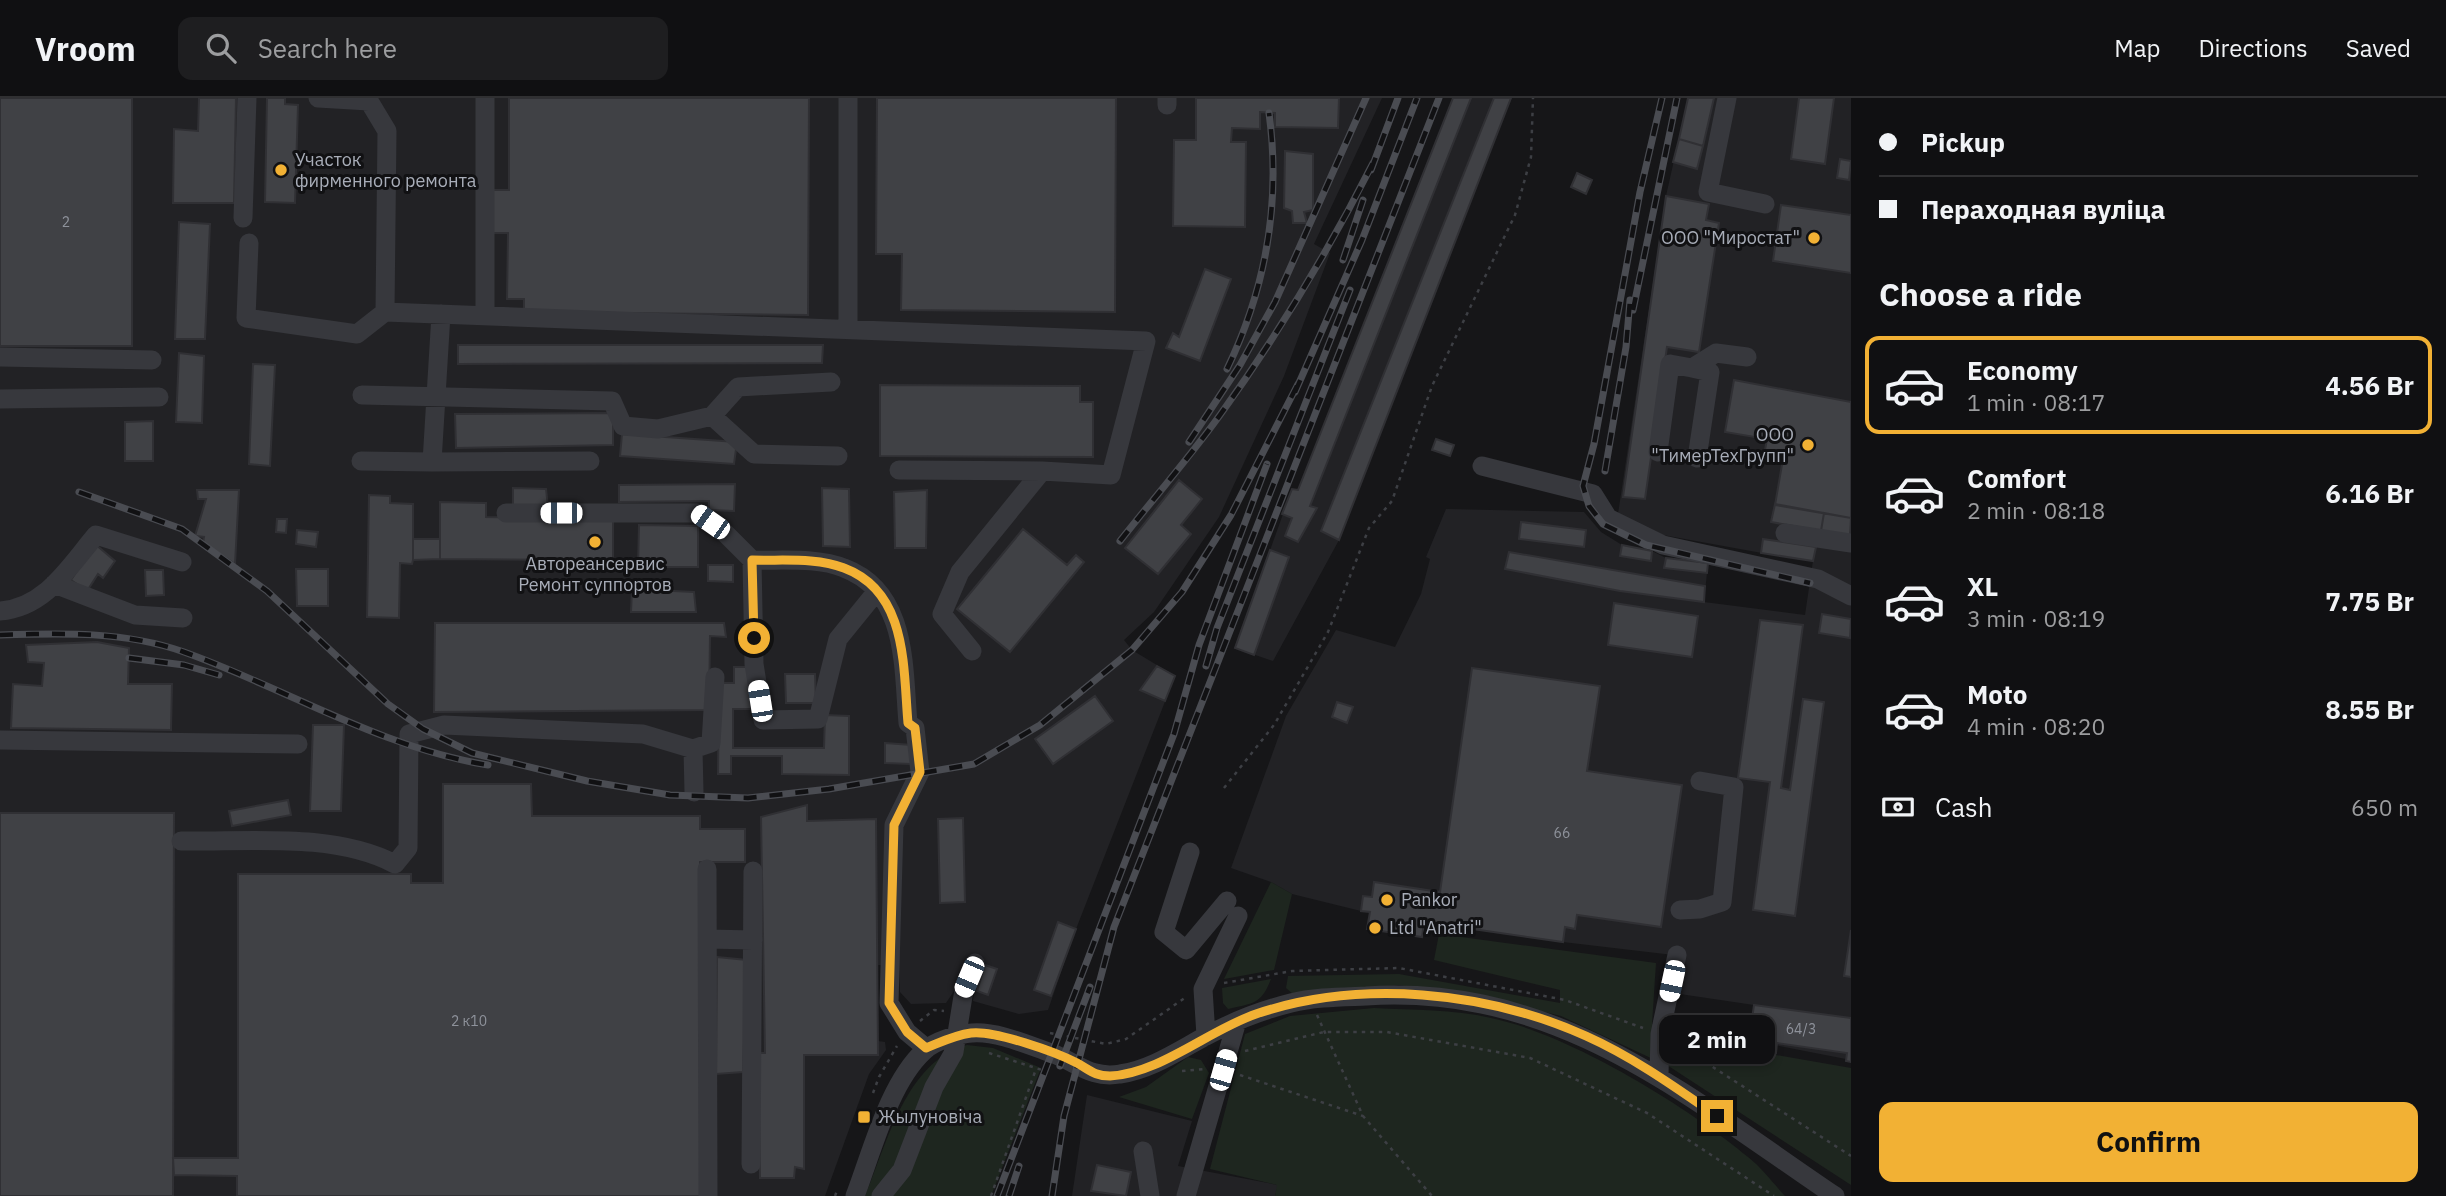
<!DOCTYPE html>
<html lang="en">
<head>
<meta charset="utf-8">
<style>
  body { margin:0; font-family:"IBM Plex Sans",sans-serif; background:#1e1e20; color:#f1f3f6; height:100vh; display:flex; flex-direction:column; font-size:26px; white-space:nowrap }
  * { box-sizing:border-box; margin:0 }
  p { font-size:23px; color:#9c9d9f }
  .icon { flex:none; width:38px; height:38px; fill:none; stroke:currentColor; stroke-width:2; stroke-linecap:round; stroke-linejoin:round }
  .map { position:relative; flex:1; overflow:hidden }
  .side { display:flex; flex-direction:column; background:#101012; width:595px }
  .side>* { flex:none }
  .hud { display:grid; align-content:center; height:154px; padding:0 28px; background:#101012 }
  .end { position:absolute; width:32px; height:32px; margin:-16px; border:9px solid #f2b134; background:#111; box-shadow:0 0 0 4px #111 }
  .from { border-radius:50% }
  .bubble { position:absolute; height:49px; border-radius:14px; background:#101012; box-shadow:0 4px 10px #0003,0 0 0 2px #303032; font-size:23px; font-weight:800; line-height:49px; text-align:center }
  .car { position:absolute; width:21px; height:42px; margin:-21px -10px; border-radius:9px; box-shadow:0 0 5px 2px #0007; background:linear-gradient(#fff 24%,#345 0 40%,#fff 0 76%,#345 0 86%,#fff 0) }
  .hud b { display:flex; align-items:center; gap:24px; height:66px; font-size:26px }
  .hud b+b { border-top:2px solid #303032 }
  .hud i { width:18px; height:18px; background:#f1f3f6 }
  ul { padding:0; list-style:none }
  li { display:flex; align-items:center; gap:21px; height:98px; margin:0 14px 10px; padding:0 14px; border:4px solid transparent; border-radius:14px }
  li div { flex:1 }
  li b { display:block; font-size:26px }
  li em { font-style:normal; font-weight:800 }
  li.selected { border-color:#f2b134 }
  li>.icon { width:63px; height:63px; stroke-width:1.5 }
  h2 { padding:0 28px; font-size:32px; line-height:84px }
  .pay { display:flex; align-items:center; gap:18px; height:77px; padding:0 28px; font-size:26px }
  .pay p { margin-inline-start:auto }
  .primary-button { display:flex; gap:14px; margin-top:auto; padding:14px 28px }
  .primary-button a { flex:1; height:80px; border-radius:14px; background:#f2b134; color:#111; font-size:28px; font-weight:800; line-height:80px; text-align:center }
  header { display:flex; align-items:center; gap:42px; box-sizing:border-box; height:98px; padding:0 35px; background:#101012; border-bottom:2px solid #303032 }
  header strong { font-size:33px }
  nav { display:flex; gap:38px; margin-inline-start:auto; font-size:24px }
  .search { width:490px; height:63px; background:#1e1e20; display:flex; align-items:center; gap:18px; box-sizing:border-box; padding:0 24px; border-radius:14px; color:#9c9d9f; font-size:26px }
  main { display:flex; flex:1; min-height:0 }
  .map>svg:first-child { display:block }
  .built { fill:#222225 }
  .green { fill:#1e261f }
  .building { fill:#404145; stroke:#303034; stroke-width:2 }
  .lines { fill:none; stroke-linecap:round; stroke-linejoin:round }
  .path { stroke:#3d3f44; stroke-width:2.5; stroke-dasharray:3.5 5; stroke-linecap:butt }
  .minor { stroke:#37383d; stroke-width:19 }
  .rail-casing { stroke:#4a4c52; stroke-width:7 }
  .rail { stroke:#111113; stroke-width:4.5; stroke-dasharray:13; stroke-linecap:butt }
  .route { stroke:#f2b134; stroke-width:9 }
  .poi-dot { fill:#f2b134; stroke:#111113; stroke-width:2.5 }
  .labels { text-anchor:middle; stroke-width:6; stroke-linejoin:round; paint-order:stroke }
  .number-label { font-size:14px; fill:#8e929b }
  .poi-label { font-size:18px; fill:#a8adb8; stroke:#111113; text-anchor:start }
</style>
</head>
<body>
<header>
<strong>Vroom</strong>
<div class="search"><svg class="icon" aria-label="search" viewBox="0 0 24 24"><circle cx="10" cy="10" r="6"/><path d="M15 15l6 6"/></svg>Search here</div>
<nav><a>Map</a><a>Directions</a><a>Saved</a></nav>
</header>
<main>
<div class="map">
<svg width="1851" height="1098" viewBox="0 0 1851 1098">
  <rect width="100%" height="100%" fill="#161618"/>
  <!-- built -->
  <path class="built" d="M0,0H1382L1314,146L1330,155L1284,278L1219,419L1154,514L1124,542L1132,552L1175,578L1076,831L1048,912L1019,916L973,903L974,895L956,890L946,905L911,906L900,894L899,867H878V943L885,944L886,952L869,976L825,1098H0Z
    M1453,0H1511L1339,442L1273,563L1235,550L1292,391L1298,392Z
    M1688,0H1851V962L1749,942L1754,907L1680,896L1682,858L1563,844L1361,813L1292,796L1271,784L1231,770L1286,618L1336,532L1395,549L1421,496L1430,461L1426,459L1446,411L1584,414L1601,434L1622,447L1652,453L1666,460L1708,465L1704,504L1805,517L1815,449L1763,441L1762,455L1652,435L1618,416L1666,98Z
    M1087,997L1192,1023L1178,1068L1278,1087L1275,1098H1072Z"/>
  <!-- green -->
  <path class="green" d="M1271,784L1292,796L1274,872L1224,881Z
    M1439,836L1656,865L1652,926L1749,946L1759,954L1851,970V1087L1670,969L1561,918L1500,903L1399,887L1294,897L1286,890L1288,878L1399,876L1560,905V892L1434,862Z
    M1271,881C1261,907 1253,905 1228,911L1223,905L1222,890Z
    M1374,910C1413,912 1453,911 1491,920C1569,936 1687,1008 1748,1059C1762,1070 1773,1085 1785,1098H1275L1277,1087L1210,1071L1245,936L1290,918Z
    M967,947L993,950L1041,970L991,1098H865C887,1046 906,963 967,947Z
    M1188,959L1201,962L1209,975L1192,1021L1119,999L1146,989Z"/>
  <!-- building -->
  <path class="building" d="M0,0H132V248H0Z
    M199,0H236L234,105H173L174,31L198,33Z
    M267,0H285V6L298,7L295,105L265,104Z
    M509,0H809L808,217L524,214V201H507L508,135H492L493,92H509Z
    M877,0H1116L1115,214L901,212L902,156H876Z
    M1196,0H1339L1338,30L1275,29V15L1260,14V31L1232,30L1231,44H1246L1245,129L1173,128L1174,42H1196Z
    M1453,0H1471L1310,408L1317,410L1298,444L1285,438L1292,420L1282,416L1292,391L1298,392Z
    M1494,0H1511L1339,442L1321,433Z
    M1688,0H1714L1703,48L1679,41Z
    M1799,0H1834L1825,66L1791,61Z
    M1679,41L1703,48L1697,71L1673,64Z
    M1285,53L1313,56V112L1304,114L1307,125H1293L1292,113L1284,110Z
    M1840,61L1851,63L1849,82L1837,80Z
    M1577,75L1592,82L1586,96L1571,89Z
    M1666,98L1709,106L1706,122L1719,125L1699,254L1667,249L1645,401L1623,399Z
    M1781,107L1851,117V175L1773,163Z
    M179,124L210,126L205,241H175Z
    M1205,171L1231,181L1200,263L1166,250L1173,235L1179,239Z
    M458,247H823L822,265L458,266Z
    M179,255L204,258L202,325L176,324Z
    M253,266L275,267L270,368L249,366Z
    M1734,282L1851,304V420L1775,407L1784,355L1765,352L1767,341L1725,334Z
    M880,287L1080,288V304H1093V359L880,358Z
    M613,315V347L456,350L455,316Z
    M153,323V363H125V324Z
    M622,336L737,344L734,366L620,358Z
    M1436,341L1454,347L1450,358L1432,352Z
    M1179,382L1202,401L1181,427L1191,436L1158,476L1125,450Z
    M735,386L734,413L709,412V403L619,404V387Z
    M513,390L546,391L548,409L513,408Z
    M822,390L849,391L850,449L823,448Z
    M197,392H239L235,466L203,445L204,439L195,438L206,401H198Z
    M927,392L926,450H895L894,394Z
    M369,397L390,398V405L413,406V462L412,466L400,465L399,520L367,519Z
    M440,404L486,405V419L613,421V471H578V462L440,461Z
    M1775,406L1824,415L1821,433L1771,424Z
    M1824,415L1851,420L1850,438L1821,433Z
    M277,421H287L286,435L276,434Z
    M1521,424L1586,432L1584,449L1519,441Z
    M639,427L698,428V469H638Z
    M1023,431L1067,467L1076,457L1084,464L1010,554L957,511Z
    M297,432L318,434L316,449L296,446Z
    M413,441H440V461L413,462Z
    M1763,441L1816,449L1813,463L1761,455Z
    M95,446L115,463L103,480L98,476L87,493L71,482Z
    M1622,447L1652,453L1651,463L1620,458Z
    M1270,452L1289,459L1254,557L1235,550Z
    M1509,454L1705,488L1704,504L1620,493L1505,471Z
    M1666,460L1708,465L1707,475L1664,470Z
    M708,467H733V484L708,483Z
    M296,471H328V508H297Z
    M145,472H163L164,497L146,498Z
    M632,491L694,494L696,514H631Z
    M1614,505L1698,518L1692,559L1608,547Z
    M1822,516L1851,521L1850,540L1819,535Z
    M1760,522L1803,527L1781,690L1790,692L1803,601L1824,604L1795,818L1753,812L1770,684L1738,680Z
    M435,525H724L726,539L710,538L709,612L434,614Z
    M97,544L129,550L128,586H172L171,632L11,630L13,586L42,588L44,565L28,564L26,547Z
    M1157,568L1175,578L1165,603L1140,592Z
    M734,569H751V611H733V650H824L825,617L849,618V677L782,676V658H731V676H718L719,585H734Z
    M1472,570L1600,588L1587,673L1682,687L1661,829L1577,817L1575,831L1565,829L1563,844L1424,824L1422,839L1367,831L1370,814L1361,813L1363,798L1372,799L1374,784L1440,794Z
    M785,576H815L816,605H786Z
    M1095,598L1113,623L1053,666L1035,641Z
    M1337,604L1353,609L1347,625L1332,619Z
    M313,627H344L341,713H310Z
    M885,645L912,647L911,666L885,665Z
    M443,686H531L532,718H700V731H745V764H700V1098H237V1078L174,1077L173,1060H238V776H411V785H443Z
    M288,702L291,717L232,728L229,713Z
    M807,707V723L876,721L878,957H804V1071L795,1069L794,1080H760L758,955H765L761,719Z
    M0,715H174L173,1098H0Z
    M963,720L965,804L940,805L938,721Z
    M1058,824L1076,831L1051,898L1034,892Z
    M1851,832V879L1844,878Z
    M717,859L747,862L743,974L716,976Z
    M985,867L997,871L988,897L977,893Z
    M1754,907L1851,920V964L1846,963L1847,955L1777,945L1776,955L1768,954L1769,945L1749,942Z
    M1097,1067L1131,1074L1126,1098L1091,1093Z"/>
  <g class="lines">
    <!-- path -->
    <path class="path" d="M1224,690L1274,627L1328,534L1369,430L1392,403L1432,288L1515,117L1531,59L1533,0
      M1224,885L1292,873L1399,870L1565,902L1643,930
      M1317,917L1363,1018L1432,1098
      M920,923L934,912L944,913
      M1050,935L1106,946L1126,941L1186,899
      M1677,946L1851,1058
      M1245,953L1324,934H1387L1530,960L1647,1015L1774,1098
      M989,955L1042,972
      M1182,973L1206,971
      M1240,977L1363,1018
      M873,995L879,979L897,948
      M835,1098L838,1090
      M991,1098L1036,971"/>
    <!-- minor -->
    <path class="minor" d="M318,0L369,3V0
      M1167,0V7
      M1727,0L1708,94L1765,106
      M369,3L387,33L385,214
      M243,120L247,0
      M249,145L246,220L357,236L385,214L1146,243L1111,377L1042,373L960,474L942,516L972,553
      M441,216L432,364L590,363
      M485,218V0
      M848,230V0
      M0,259L152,262
      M1692,270L1710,274L1697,360
      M362,297L612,303L623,328L658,331L712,318L754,356L838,358
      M0,301L159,299
      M712,318L738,289L831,284
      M1658,354L1670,266L1692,270L1716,255L1747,259
      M361,363L432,364
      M1482,368L1593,396L1608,420L1663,447L1818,481L1851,498
      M899,372L1042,373
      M506,415H697L722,432L752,462C781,463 817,459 844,470C908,494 903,569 908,625L915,630L920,674L894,727L889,905L907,934L926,950
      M1785,435L1851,445
      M752,462L754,566L763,622L818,621L838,541L877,493
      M54,486L135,517L183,520
      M0,513C45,510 69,469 96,437L182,464
      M0,642L298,646
      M693,651L694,694
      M181,743C249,744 334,734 395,766L408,750L409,636L444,627L643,636L693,651L711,645L715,579
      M1190,754L1164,834L1186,852L1227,803
      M707,771L708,1098
      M1680,812L1700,811L1722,804L1734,689L1700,683
      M708,841L753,842
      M1206,938L1203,891L1238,818
      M1659,977L1660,936L1677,857
      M1143,1053L1150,1098
      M751,1066L753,773
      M855,1098C872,1054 889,985 924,953C934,943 958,936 972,935C997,933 1028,947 1051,955C1077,964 1090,981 1120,976C1156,971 1187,946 1220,931C1242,920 1267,911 1291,905C1315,899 1341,899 1366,898C1558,886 1685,997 1835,1098
      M881,1098L902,1072L934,989L954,954L964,892L975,865
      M1186,1098L1237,923"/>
    <defs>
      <path id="rail" d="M1662,0L1640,94L1594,346L1583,388L1589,408L1603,426L1646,447L1810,485
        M1371,72L1398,0
        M1343,162L1363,102
        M1633,212L1677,0
        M1227,271C1266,190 1281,104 1269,15
        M1295,294L1362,142L1417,0
        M1189,344L1240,267L1275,204L1366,0
        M1605,373L1626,249L1630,202
        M79,394L182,431L267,493L388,606L423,631L472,655L587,683L670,697L748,700L829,691L974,666L1040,627L1132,552L1182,494L1231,417L1298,286
        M1120,443C1153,401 1189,360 1220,317C1277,238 1329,152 1373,65
        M0,537C62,535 125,533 184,554C285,590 381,650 488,667
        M129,560L184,567L219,577
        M1206,568L1217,530L1350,192
        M1060,968L1090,889
        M997,1098L1174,636L1199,547L1267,366
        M1009,1098L1019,1068
        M1052,1098L1064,1018L1114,829L1439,0"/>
    </defs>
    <!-- rail casing -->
    <use href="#rail" class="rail-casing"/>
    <!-- rail -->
    <use href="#rail" class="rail"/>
  </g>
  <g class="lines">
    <!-- route -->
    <path class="route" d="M754,540L752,462C781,463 817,459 844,470C908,494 903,569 908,625L915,630L920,674L894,727L889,905L907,934L926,950C941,944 955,937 971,935C994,932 1056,954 1077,965C1090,972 1094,978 1110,978C1159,976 1209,932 1256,916C1360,881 1486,893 1586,938C1633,959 1675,989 1717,1018"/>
  </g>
  <!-- markers -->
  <g class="poi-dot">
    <circle cx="281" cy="72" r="7"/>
    <circle cx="1814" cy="140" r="7"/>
    <circle cx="1808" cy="347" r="7"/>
    <circle cx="595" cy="444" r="7"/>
    <circle cx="1387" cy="802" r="7"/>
    <circle cx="1375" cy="830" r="7"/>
    <rect x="857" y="1012" width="14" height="14" rx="3.5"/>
  </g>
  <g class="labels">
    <!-- number labels -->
    <g class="number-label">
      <text x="66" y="129">2</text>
      <text x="1562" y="740">66</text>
      <text x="469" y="928">2 к10</text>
      <text x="1801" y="936">64/3</text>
    </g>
    <!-- poi labels -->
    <g class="poi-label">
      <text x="295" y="68">Участок<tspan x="295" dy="21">фирменного ремонта</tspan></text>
      <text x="1800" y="146" text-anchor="end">ООО "Миростат"</text>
      <text x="1794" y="343" text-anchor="end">ООО<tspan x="1794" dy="21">"ТимерТехГрупп"</tspan></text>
      <text x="595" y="472" text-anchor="middle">Автореансервис<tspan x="595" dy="21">Ремонт суппортов</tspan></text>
      <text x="1401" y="808">Pankor</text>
      <text x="1389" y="836">Ltd "Anatri"</text>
      <text x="878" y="1025">Жылуновіча</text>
    </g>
  </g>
</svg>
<i class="end from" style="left:754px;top:540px"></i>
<i class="end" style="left:1717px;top:1018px"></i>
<div class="bubble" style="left:1659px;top:917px;width:116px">2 min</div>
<i class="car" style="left:561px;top:415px;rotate:270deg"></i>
<i class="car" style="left:710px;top:424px;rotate:305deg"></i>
<i class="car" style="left:760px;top:603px;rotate:351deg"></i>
<i class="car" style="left:969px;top:879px;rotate:203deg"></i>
<i class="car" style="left:1672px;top:883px;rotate:192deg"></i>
<i class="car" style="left:1223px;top:972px;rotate:16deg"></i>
</div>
<section class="side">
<div class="hud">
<b><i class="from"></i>Pickup</b>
<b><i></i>Пераходная вуліца</b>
</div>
<h2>Choose a ride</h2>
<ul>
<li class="selected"><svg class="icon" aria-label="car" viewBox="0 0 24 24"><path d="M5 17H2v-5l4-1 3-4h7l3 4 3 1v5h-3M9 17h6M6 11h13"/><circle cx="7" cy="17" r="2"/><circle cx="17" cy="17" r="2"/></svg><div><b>Economy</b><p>1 min · 08:17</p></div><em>4.56 Br</em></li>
<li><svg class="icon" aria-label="car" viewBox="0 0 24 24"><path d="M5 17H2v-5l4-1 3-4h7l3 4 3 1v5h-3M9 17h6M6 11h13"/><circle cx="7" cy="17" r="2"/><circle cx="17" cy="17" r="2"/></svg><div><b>Comfort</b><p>2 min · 08:18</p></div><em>6.16 Br</em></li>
<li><svg class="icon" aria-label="car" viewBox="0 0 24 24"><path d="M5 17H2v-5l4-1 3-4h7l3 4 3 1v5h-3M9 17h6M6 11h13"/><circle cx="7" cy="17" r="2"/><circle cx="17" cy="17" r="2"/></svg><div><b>XL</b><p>3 min · 08:19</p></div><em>7.75 Br</em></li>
<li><svg class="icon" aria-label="car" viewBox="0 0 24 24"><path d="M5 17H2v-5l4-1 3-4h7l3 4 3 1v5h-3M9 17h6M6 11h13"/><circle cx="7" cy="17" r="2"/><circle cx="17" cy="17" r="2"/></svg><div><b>Moto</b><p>4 min · 08:20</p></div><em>8.55 Br</em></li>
</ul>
<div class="pay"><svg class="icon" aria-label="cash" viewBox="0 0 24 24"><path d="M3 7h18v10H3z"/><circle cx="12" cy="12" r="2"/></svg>Cash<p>650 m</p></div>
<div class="primary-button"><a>Confirm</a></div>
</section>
</main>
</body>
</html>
